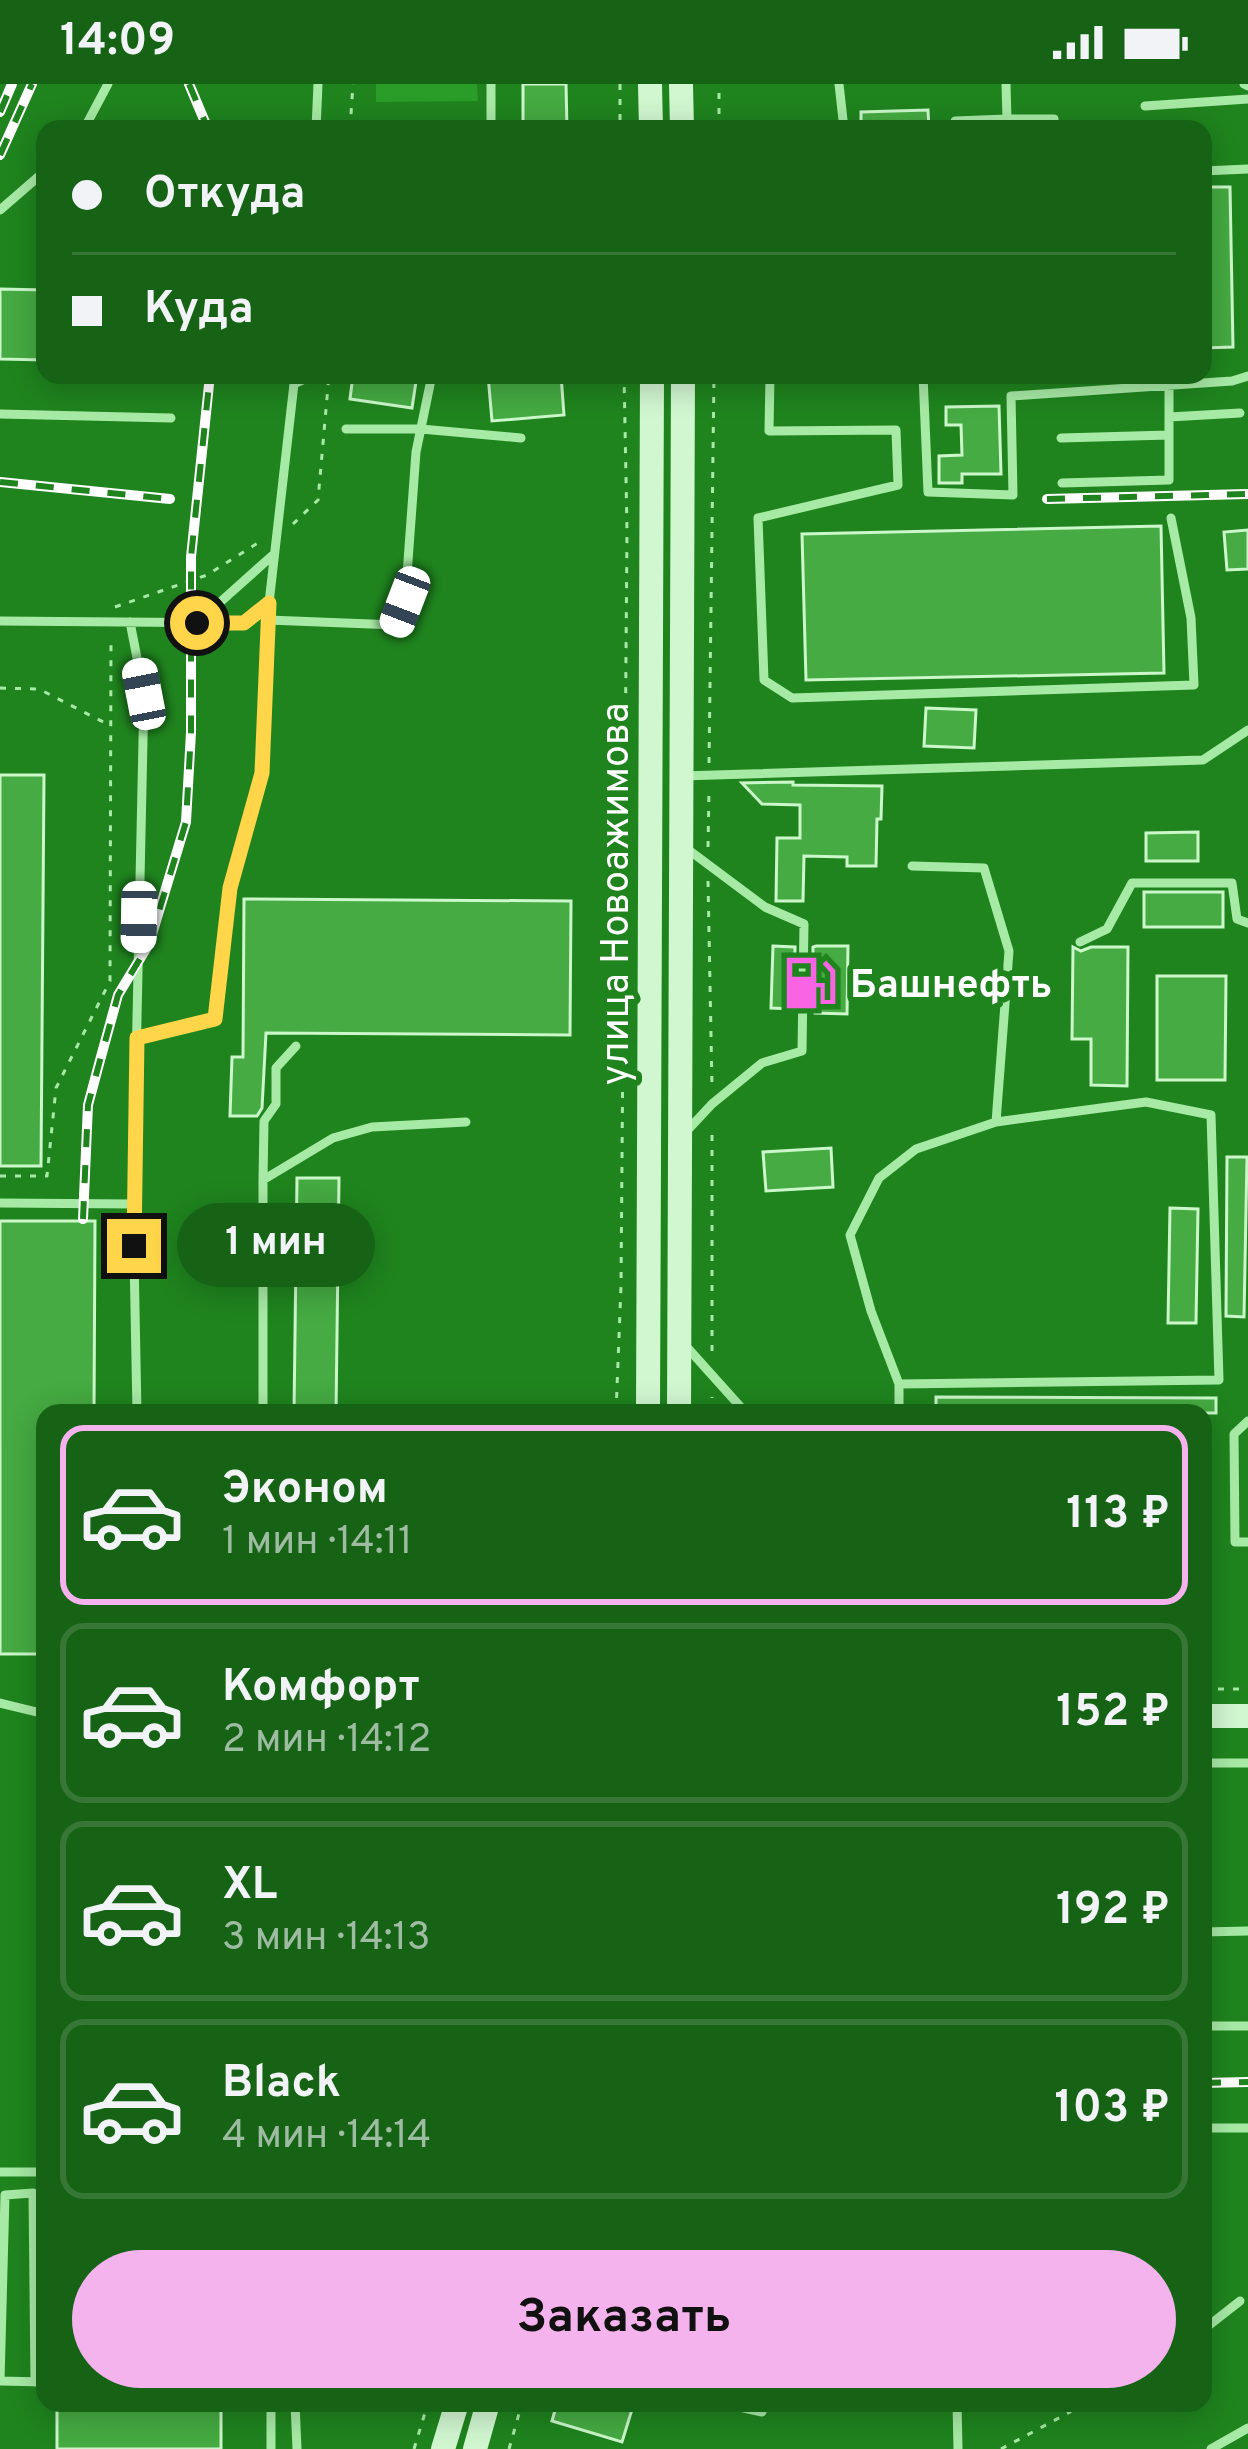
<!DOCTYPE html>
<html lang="ru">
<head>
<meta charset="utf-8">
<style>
  body { margin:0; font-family:Overpass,sans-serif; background:#246c23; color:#f1f3f6; height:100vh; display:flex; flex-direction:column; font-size:45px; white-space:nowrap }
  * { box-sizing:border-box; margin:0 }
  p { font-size:39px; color:#9ebca1 }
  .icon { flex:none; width:66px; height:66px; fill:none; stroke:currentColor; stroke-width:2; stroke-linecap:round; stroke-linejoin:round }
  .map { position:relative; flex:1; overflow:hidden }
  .drawer { position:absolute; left:36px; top:1320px; width:1176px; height:1008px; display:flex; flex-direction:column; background:#176316; border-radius:24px; box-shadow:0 6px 30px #0003 }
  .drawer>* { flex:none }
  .hud { position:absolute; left:36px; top:36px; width:1176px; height:264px; border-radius:24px; box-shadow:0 6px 30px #0003; display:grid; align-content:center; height:264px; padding:0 36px; background:#176316 }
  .end { position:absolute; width:54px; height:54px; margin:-27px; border:15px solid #ffd54a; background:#111; box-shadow:0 0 0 6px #111 }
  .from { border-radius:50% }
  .bubble { position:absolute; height:84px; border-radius:42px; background:#176316; box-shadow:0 6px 30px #0003; font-size:39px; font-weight:700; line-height:84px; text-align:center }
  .car { position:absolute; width:36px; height:72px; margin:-36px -18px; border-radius:15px; box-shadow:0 0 9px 3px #0007; background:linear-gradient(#fff 24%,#345 0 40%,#fff 0 76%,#345 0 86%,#fff 0) }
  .hud b { display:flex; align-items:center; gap:42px; height:114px; font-size:45px }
  .hud b+b { border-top:3px solid #367735 }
  .hud i { width:30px; height:30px; background:#f1f3f6 }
  ul { padding:21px 0 0; list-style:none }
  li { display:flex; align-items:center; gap:36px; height:180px; margin:0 24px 18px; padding:0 12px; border:6px solid #367735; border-radius:24px }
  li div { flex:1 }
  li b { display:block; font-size:45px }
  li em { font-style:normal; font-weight:700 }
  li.selected { border-color:#f5b3ee }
  li>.icon { width:108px; height:108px; stroke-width:1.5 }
  .button { display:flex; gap:24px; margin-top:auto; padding:24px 36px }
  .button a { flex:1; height:138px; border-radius:72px; background:#f5b3ee; color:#111; font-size:48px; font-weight:700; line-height:138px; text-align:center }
  .status { display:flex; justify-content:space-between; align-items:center; height:84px; padding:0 60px; background:#176316; direction:ltr }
  .status svg { height:33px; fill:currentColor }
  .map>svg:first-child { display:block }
  .green { fill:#2a9c28 }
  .building { fill:#45ab42; stroke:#cbf7ca; stroke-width:3 }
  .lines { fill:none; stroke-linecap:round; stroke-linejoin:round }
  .path { stroke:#a7eaa5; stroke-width:3; stroke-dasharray:6 9; stroke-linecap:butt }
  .lane { stroke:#a7eaa5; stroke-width:9 }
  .secondary { stroke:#d1f7d1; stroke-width:24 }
  .rail-casing { stroke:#fff; stroke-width:10 }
  .rail { stroke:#1f841e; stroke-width:6; stroke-dasharray:18; stroke-linecap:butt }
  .route { stroke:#ffd54a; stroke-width:15 }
  .labels { text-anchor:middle; stroke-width:12; stroke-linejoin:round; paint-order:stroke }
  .street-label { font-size:39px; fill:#fff; stroke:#1f841e }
  .poi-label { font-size:39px; font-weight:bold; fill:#fff; stroke:#1f841e; text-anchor:start }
</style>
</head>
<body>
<div class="status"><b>14:09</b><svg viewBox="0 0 49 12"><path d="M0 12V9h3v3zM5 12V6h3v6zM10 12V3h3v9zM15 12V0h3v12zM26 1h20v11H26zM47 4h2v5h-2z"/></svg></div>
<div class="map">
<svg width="1248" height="2365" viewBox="0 0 1248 2365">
  <rect width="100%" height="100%" fill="#1f841e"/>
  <!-- green -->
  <path class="green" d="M376,0H477L478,17L376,18Z"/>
  <!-- building -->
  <path class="building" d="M523,0H566L567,45H523Z
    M928,26L929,45H861V28Z
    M1203,103H1230L1233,263L1203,264Z
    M0,205L45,206V276L0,275Z
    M353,291H417L412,324L350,315Z
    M488,291H561L564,331L492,337Z
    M999,322L1001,390H962V399H939V372L962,371L961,341H946V323Z
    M1161,442L1164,589L806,596L802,450Z
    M1248,446V485L1227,486L1224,448Z
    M926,624L976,626L974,664L924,662Z
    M0,691H44L41,1082H0Z
    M793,698V701L882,702L881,735H877L876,782H847V773L804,772L803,817H776L777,754H800V721L762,720L742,699Z
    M1198,748V777H1146V749Z
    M1144,808H1223V843H1144Z
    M244,815L571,817L570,951L266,949L262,1024L257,1032H230L232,973H243Z
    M773,862L795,863L794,925L771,924Z
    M816,862H848L847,930L815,929V925H812L813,863Z
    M1073,863L1081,867L1091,863H1128L1127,1002L1091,1001V955H1072Z
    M1157,892H1226L1225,996H1157Z
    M831,1064L833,1103L766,1107L763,1068Z
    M1227,1073H1247L1244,1233L1226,1232Z
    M297,1094H339L336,1329H294Z
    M1170,1124L1198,1125L1196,1239H1168Z
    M0,1137H95L94,1329H45V1570H0Z
    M248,1161L249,1191H230L229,1162Z
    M936,1313L1216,1314V1329H936Z
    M57,2319H221V2365H57Z
    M557,2319H634L622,2358L552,2337Z"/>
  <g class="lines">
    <!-- path -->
    <path class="path" d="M620,0V45
      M350,45L353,0
      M719,45V0
      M293,440L318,416L329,291
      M115,523L207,491L264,455
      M0,604L39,605L109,641
      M709,679L714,291
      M708,763L709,707
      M708,797L712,1003
      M0,1092H47L56,1004L110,897L111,555
      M712,1267V1043
      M616,1329L621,1202L627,446L624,291
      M712,1329V1313
      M1203,1605H1248
      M414,2365L428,2319
      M509,2365L522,2319
      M1001,2365L1070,2328L1079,2319"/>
    <!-- lane -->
    <path class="lane" d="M491,0V45
      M839,0L844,45
      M1006,0L1007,35H1054L1055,45
      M1244,0L1248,2
      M1145,22L1248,15
      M955,37L1007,35
      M84,45L108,0
      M316,45L318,0
      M1203,87L1248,85
      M0,126L45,87
      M770,291L769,347L896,346L898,401L758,434L764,596L792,614L1194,601L1191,534L1171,434
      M923,291L928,408L1013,411L1011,312L1232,297L1248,292
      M294,300L314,291
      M0,330L171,334
      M1169,333L1240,329
      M346,345H421L521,354
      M1061,354L1169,351
      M1062,399L1169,396V302
      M268,536L396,541L405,518L416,368L432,291
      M0,537L244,539L269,519L295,291
      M130,538L144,610L133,1120L137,1329
      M198,538L274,470
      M682,692L1203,676L1248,646
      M912,782L984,784L1009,867L996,1038
      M1080,858L1107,845L1132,799H1232L1237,835L1248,839
      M137,954L215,936L229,804L262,689L269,519
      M684,1050L712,1020L762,979L802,967L804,840L765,823L686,764
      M263,1096L264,1037L276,1020V984L296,962
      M0,1119L133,1120
      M685,1261L746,1329
      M899,1300L871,1227L850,1151L879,1094L916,1065L996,1038L1146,1018L1211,1031L1219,1296L899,1300V1329
      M241,1329L263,1325V1096L333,1054L372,1043L466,1038
      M1248,1337L1234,1350L1235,1458H1248
      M0,1619L45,1630
      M1203,1679H1248
      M1203,1848L1248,1847
      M1209,1942H1248
      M1203,2044H1248
      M0,2088H45
      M1203,2246L1240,2217
      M35,2298L33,2109L5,2111L0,2297L45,2298
      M271,2319V2365
      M295,2319L297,2365
      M721,2319L762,2328L761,2319
      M957,2319L958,2365
      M967,2319H1054
      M1211,2365L1248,2344"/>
    <!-- secondary -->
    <path class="secondary" d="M650,0L651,45
      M681,0L682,45
      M648,1329L652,291
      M679,1329L683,291
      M1203,1632H1248
      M443,2365L457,2319
      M475,2365L488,2319"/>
    <defs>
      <path id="rail" d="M189,0L208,45
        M0,28L12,0
        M0,71L32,0
        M0,398L170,415
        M1047,415L1248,410
        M83,1135L88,1021L99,980L118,911L149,860L186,738L191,648V473L210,291
        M1203,1999L1248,1998"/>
    </defs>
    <!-- rail casing -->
    <use href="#rail" class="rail-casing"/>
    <!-- rail -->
    <use href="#rail" class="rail"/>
  </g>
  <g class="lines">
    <!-- route -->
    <path class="route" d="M134,1162L137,954L215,935L230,804L262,689L269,519L244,539H197"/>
  </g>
  <!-- icons -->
  <defs>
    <symbol id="fuel-bare" viewBox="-9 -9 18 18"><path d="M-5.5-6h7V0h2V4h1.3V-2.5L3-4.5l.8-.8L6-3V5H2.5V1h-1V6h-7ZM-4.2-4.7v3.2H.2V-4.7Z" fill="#f964e4" stroke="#1f841e" stroke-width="2.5" paint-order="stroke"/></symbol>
  </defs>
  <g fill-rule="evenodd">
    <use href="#fuel-bare" x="772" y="861" width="76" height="76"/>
  </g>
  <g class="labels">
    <!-- street labels -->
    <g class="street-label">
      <text transform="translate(614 810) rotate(-90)" y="14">улица Новоажимова</text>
    </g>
    <!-- poi labels -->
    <g class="poi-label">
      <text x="850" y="913">Башнефть</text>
    </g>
  </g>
</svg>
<i class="end from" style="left:197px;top:539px"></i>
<i class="end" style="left:134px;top:1162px"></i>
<div class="bubble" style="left:177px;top:1119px;width:198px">1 мин</div>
<i class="car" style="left:405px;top:518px;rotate:201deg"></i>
<i class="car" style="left:144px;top:610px;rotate:349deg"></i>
<i class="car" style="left:139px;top:833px;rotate:181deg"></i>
<div class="hud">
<b><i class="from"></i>Откуда</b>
<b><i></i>Куда</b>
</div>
<section class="drawer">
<ul>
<li class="selected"><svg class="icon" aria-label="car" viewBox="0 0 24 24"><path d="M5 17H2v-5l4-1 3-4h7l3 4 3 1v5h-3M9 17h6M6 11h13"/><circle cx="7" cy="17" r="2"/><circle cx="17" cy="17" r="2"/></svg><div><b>Эконом</b><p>1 мин · 14:11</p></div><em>113 ₽</em></li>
<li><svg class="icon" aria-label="car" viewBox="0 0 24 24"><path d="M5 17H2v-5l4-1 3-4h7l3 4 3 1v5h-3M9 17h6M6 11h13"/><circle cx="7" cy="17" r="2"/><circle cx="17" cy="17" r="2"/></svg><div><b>Комфорт</b><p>2 мин · 14:12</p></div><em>152 ₽</em></li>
<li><svg class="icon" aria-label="car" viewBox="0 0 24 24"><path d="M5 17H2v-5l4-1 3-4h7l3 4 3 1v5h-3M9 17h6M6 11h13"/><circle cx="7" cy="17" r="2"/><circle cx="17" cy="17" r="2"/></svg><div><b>XL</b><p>3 мин · 14:13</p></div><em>192 ₽</em></li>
<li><svg class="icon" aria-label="car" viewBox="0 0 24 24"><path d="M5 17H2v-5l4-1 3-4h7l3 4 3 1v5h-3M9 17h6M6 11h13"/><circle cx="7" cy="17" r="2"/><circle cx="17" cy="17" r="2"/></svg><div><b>Black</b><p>4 мин · 14:14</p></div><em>103 ₽</em></li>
</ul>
<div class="button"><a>Заказать</a></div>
</section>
</div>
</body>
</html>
